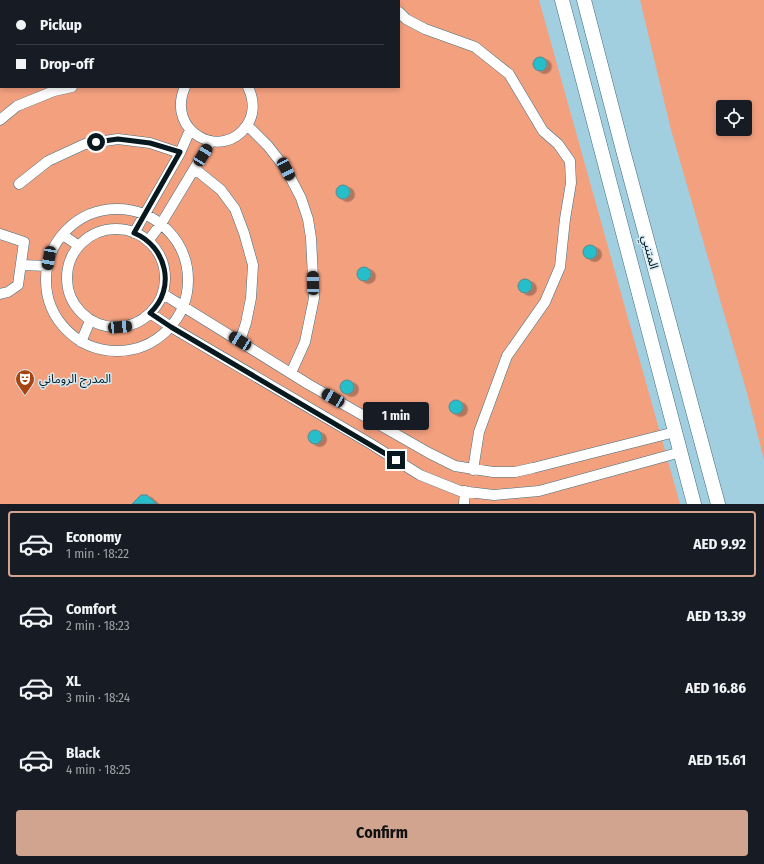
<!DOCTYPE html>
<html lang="en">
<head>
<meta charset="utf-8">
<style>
  body { margin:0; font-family:"Fira Sans Condensed","Noto Sans Arabic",sans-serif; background:#242831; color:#f1f3f6; height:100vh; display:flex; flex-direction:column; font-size:15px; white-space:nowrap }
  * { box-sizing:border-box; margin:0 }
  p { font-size:13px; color:#9ea1a6 }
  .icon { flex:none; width:22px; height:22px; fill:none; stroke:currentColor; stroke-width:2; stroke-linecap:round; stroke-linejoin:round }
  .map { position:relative; height:504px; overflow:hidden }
  .sheet { display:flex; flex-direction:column; background:#171b24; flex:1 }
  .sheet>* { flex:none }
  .hud { position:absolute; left:0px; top:0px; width:400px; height:88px; box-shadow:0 2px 6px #0003; display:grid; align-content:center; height:88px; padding:0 16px; background:#171b24 }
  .tools { position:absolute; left:716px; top:100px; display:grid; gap:8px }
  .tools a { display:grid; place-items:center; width:36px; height:36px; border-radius:4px; background:#171b24; box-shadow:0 2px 6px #0003; font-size:20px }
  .end { position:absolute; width:18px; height:18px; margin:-9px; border:5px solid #07181e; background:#fff; box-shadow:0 0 0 2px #fff }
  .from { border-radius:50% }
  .bubble { position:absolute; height:28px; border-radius:4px; background:#171b24; box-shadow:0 2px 6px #0003; font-size:13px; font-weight:700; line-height:28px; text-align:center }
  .car { position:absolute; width:12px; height:24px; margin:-12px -6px; border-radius:5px; box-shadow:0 0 3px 1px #0007; background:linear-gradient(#222 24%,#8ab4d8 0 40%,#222 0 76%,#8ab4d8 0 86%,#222 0) }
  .hud b { display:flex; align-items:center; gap:14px; height:38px; font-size:15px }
  .hud b+b { border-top:1px solid #363941 }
  .hud i { width:10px; height:10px; background:#f1f3f6 }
  ul { padding:7px 0 0; list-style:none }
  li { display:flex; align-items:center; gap:12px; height:66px; margin:0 8px 6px; padding:0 8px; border:2px solid transparent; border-radius:4px }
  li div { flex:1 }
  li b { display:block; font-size:15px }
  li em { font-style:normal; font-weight:700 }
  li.on { border-color:#d0a48f }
  li>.icon { width:36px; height:36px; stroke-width:1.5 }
  .action { display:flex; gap:8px; margin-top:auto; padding:8px 16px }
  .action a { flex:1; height:46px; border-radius:4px; background:#d0a48f; color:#111; font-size:16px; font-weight:700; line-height:46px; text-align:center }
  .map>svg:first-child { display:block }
  .green { fill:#f3a07f; fill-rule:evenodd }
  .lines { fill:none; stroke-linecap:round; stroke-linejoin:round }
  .stream { stroke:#4e5096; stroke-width:3.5 }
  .building { fill:#28bec9; stroke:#57888d; filter:url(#shadow) }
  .street-casing { stroke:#446e7d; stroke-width:11 }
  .secondary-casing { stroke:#446e7d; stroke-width:15 }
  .street { stroke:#fff; stroke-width:10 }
  .secondary { stroke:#fff; stroke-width:14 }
  .route { stroke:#07181e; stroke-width:5 }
  .labels { text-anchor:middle; stroke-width:3; stroke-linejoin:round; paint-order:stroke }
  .street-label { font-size:12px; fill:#07181e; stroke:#d5ebf4 }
  .poi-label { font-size:12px; fill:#07181e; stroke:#d5ebf4; text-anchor:start }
</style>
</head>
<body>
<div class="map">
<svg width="764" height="504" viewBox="0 0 764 504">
  <defs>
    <filter id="shadow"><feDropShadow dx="4.5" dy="2.5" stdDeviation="0" flood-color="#0004"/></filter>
  </defs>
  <rect width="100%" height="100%" fill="#a1cfe0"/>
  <!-- green -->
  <path class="green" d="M0,0H539L680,504H0ZM1,1H399V87H1Z
    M640,0H764V460L747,393L671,130ZM723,107H745V129H723Z"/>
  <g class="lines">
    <!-- stream -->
    <path class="stream" d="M90,0V1"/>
  </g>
  <!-- building -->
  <path class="building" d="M533 64a7 7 0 1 1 14 0a7 7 0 1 1-14 0Z
    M336 192a7 7 0 1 1 14 0a7 7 0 1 1-14 0Z
    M583 252a7 7 0 1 1 14 0a7 7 0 1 1-14 0Z
    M357 274a7 7 0 1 1 14 0a7 7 0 1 1-14 0Z
    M518 286a7 7 0 1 1 14 0a7 7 0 1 1-14 0Z
    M340 387a7 7 0 1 1 14 0a7 7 0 1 1-14 0Z
    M449 407a7 7 0 1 1 14 0a7 7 0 1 1-14 0Z
    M308 437a7 7 0 1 1 14 0a7 7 0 1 1-14 0Z
    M141,495H147L157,504H132Z"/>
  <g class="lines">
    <defs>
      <path id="street" d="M385,0L387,1
        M268,1L269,0
        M289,1L290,0
        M399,12L406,19L425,29L475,47L509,74L543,131L558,144L570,161L571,183L565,219L560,267L545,302L507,356L479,432L473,470
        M185,87C165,132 223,162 247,125C255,113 254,100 248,87
        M0,120L17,106L54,91L72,87
        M247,125L268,146L286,169L301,198L308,219L311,238L314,298L305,342L291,373
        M195,169L221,190L235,209L244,233L253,265L251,298L246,323L240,341
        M19,184L48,161L85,144L118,139L150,143L180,153
        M46 280a71 71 0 1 1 142 0a71 71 0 1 1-142 0Z
        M67 278a49 49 0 1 1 98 0a49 49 0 1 1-98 0Z
        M134,233L180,153L190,130
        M0,234L24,242L18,285L8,292L0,294
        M63,235L79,246
        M148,241L161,224L211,141
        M21,265L48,266
        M163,294L308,384L429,453L455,466L493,472H515L533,468L675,432
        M150,313L171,327L371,444L420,475L460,491L494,495L539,491L681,452
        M81,342L90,321
        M464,504L465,491"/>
      <path id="secondary" d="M562,0L694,504
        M584,0L624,154L718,504"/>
    </defs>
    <!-- street casing -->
    <use href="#street" class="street-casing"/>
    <!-- secondary casing -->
    <use href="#secondary" class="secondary-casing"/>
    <!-- street -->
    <use href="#street" class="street"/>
    <!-- secondary -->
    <use href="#secondary" class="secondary"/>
  </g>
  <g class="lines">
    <!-- route -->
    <path class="route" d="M96,142L118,139L150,143L180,152L134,233C166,246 177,288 150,313L171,327L396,460"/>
  </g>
  <!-- icons -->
  <defs>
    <symbol id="theatre-pin" viewBox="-11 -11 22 30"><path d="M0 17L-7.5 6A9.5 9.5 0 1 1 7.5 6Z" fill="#a84411" stroke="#d5ebf4"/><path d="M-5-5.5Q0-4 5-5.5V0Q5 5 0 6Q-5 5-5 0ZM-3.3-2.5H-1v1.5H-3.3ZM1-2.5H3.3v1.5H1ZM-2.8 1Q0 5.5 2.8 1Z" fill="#fff"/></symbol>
  </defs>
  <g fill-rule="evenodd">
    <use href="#theatre-pin" x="14" y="368" width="22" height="30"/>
  </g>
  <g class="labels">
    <!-- street labels -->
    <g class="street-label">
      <text transform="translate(650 252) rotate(75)" y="4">المتنبي</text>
    </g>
    <!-- poi labels -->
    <g class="poi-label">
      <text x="39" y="383">المدرج الروماني</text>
    </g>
  </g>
</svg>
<div class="tools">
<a><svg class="icon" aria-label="locate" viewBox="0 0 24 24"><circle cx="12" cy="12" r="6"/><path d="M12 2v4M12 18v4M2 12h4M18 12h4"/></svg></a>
</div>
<i class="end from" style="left:96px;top:142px"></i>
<i class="end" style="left:396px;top:460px"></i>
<div class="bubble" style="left:363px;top:402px;width:66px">1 min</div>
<i class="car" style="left:203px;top:155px;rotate:32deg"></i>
<i class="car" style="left:286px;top:169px;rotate:153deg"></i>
<i class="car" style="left:49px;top:258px;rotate:190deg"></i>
<i class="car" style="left:313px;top:283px;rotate:359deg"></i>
<i class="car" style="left:120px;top:327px;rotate:85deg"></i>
<i class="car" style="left:240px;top:341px;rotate:302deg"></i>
<i class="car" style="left:333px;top:398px;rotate:300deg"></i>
<div class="hud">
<b><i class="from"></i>Pickup</b>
<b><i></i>Drop-off</b>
</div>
</div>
<section class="sheet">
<ul>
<li class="on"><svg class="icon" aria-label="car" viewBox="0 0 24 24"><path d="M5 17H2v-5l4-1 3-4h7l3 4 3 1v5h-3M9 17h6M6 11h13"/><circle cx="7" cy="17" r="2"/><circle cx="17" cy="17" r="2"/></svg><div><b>Economy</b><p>1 min · 18:22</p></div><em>AED 9.92</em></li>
<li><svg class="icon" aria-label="car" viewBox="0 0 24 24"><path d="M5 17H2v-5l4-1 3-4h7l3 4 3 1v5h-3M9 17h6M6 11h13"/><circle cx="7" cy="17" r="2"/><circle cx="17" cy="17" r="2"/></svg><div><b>Comfort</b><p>2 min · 18:23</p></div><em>AED 13.39</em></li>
<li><svg class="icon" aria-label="car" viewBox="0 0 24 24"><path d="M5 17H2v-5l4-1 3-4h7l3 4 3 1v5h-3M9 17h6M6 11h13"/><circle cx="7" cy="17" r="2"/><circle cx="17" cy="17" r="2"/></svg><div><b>XL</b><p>3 min · 18:24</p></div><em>AED 16.86</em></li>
<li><svg class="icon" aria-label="car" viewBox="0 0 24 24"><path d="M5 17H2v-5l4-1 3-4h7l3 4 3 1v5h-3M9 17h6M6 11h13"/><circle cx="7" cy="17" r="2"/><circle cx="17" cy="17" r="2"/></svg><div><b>Black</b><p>4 min · 18:25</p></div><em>AED 15.61</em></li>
</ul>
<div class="action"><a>Confirm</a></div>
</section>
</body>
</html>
